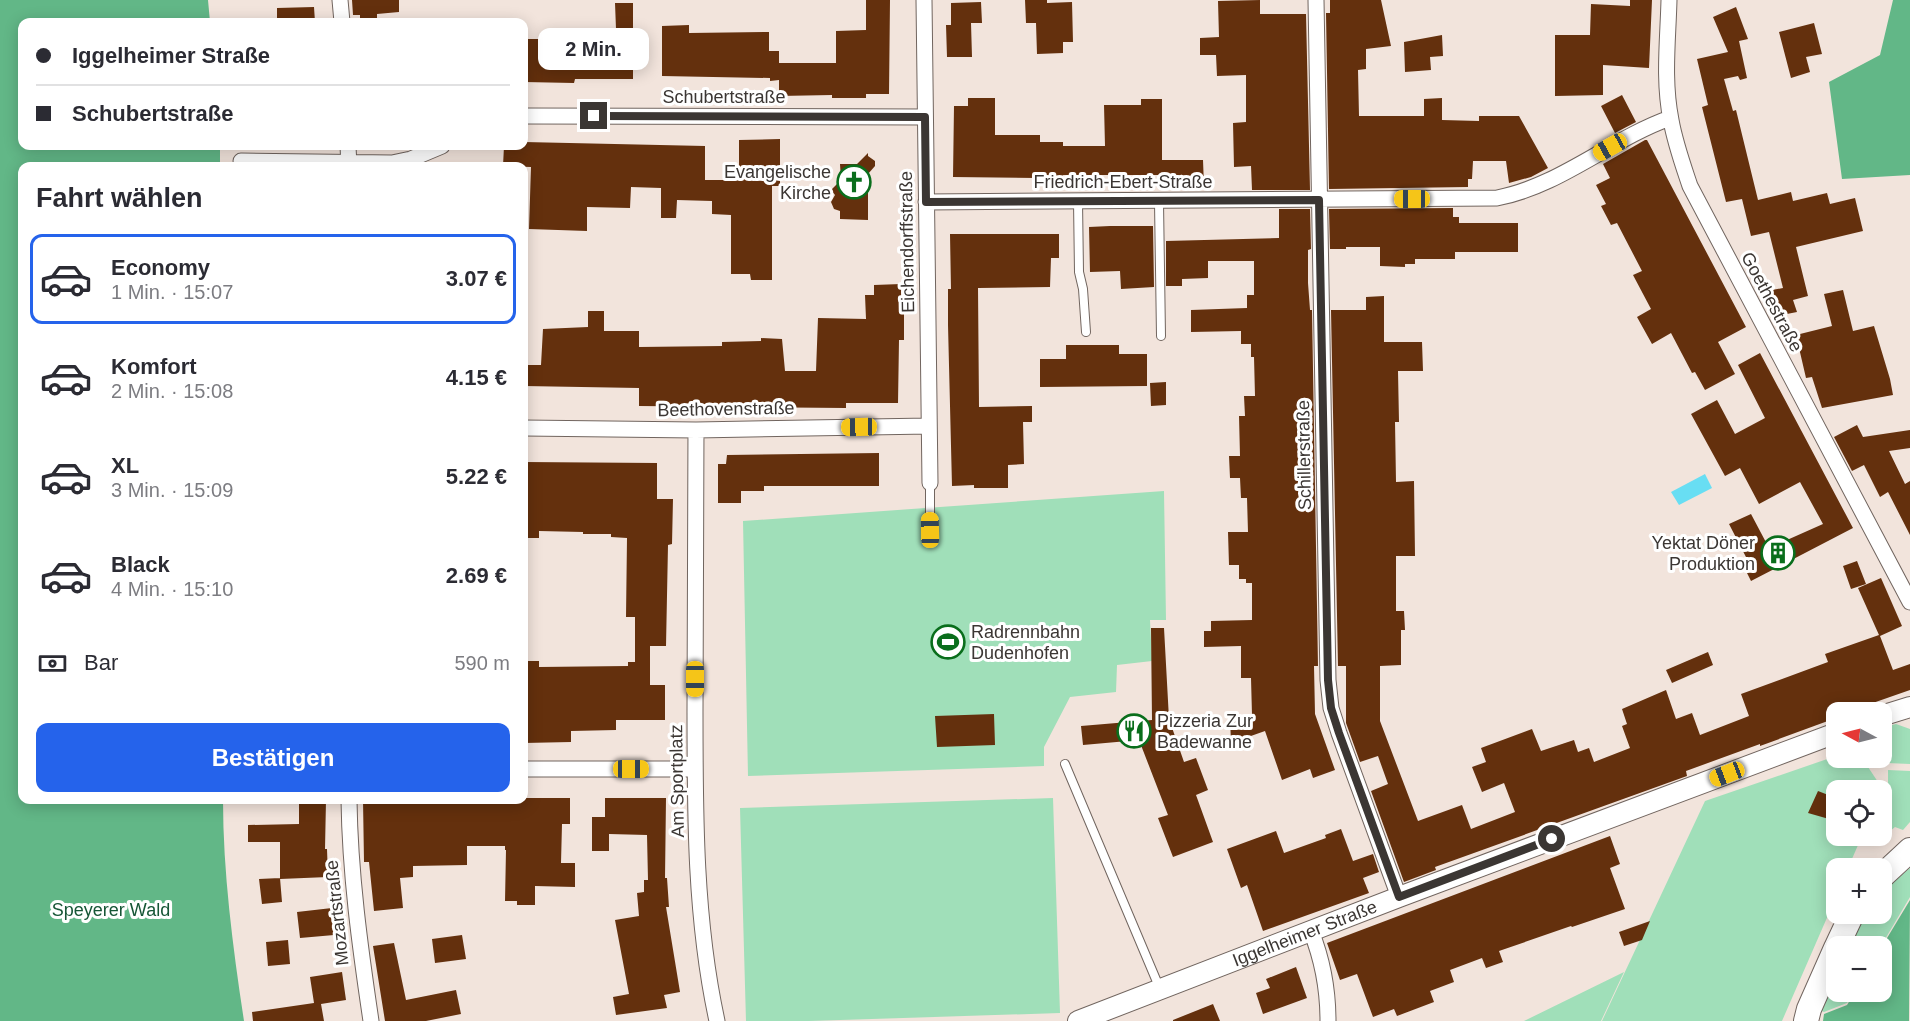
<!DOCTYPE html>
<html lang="de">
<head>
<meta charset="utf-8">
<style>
  body { margin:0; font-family:Helvetica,sans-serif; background:#f2f2f3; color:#2b2b33; height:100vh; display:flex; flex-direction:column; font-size:22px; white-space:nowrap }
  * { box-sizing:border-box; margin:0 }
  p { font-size:20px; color:#7c7c81 }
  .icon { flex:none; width:33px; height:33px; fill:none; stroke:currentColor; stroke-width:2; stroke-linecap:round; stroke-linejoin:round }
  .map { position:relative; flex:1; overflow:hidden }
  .side { position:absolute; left:18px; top:162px; width:510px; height:642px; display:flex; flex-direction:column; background:#fff; border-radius:12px; box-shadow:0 3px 15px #0003 }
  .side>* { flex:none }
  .top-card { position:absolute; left:18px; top:18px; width:510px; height:132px; border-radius:12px; box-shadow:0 3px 15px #0003; display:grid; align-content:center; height:132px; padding:0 18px; background:#fff }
  .needle { width:39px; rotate:277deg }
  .controls { position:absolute; left:1826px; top:702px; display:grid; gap:12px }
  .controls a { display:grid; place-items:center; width:66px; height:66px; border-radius:12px; background:#fff; box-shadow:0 3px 15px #0003; font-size:30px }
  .end { position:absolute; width:27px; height:27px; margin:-14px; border:8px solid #3b3633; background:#fff; box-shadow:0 0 0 3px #fff }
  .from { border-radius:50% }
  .bubble { position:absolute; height:42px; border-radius:12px; background:#fff; box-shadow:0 3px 15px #0003; font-size:20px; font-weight:800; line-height:42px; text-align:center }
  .car { position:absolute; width:18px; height:36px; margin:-18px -9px; border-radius:8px; box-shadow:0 0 4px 2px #0007; background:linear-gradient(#f5c518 24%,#345 0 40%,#f5c518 0 76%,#345 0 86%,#f5c518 0) }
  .top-card b { display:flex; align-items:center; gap:21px; height:57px; font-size:22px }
  .top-card b+b { border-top:2px solid #e1e1e2 }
  .top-card i { width:15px; height:15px; background:#2b2b33 }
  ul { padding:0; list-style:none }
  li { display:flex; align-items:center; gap:18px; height:90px; margin:0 12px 9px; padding:0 6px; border:3px solid transparent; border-radius:12px }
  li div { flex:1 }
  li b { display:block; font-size:22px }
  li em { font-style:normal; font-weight:800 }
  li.selected { border-color:#2563eb }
  li>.icon { width:54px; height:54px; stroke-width:1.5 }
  h2 { padding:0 18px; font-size:27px; line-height:72px }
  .pay { display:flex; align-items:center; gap:15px; height:66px; padding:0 18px; font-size:22px }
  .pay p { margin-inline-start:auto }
  .primary-button { display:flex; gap:12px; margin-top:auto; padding:12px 18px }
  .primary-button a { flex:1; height:69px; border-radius:12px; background:#2563eb; color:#fff; font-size:24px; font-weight:800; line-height:69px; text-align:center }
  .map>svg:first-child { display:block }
  .green { fill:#a0dfb9 }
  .forest { fill:#62b787 }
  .water { fill:#68def3 }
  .building { fill:#64300d }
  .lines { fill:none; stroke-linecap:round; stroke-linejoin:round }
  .service-casing { stroke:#71655f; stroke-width:10 }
  .minor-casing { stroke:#71655f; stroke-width:17 }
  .tertiary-casing { stroke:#71655f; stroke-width:22 }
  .primary-casing { stroke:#71655f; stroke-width:26 }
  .service { stroke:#fff; stroke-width:8 }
  .minor { stroke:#fff; stroke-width:15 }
  .tertiary { stroke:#fff; stroke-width:20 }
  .primary { stroke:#fff; stroke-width:24 }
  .route { stroke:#3b3633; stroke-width:8 }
  .labels { text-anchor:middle; stroke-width:6; stroke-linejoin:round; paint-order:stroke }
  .street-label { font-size:18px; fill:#3b3633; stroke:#fff }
  .poi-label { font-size:18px; fill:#3b3633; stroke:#fff; text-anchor:end }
  .park-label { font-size:18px; fill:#165636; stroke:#fff }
</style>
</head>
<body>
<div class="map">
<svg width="1910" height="1021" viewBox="0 0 1910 1021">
  <rect width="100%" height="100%" fill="#f2e4dc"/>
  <!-- green -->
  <path class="green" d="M1164,491L1166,620H1150L1152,661L1117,665L1116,692L1070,697L1044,747V766L748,776L743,521Z
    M1896,724L1910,729V764L1887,763L1881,758V728Z
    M1836,756L1862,758L1882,788L1881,791L1836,790V836H1862L1848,868H1836V897L1782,1021H1602L1705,801Z
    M1888,770L1910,771V822L1903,830L1895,827L1878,841L1868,837L1881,836V810L1888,795Z
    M1053,798L1060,1013L809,1021H746L740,808Z
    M1910,868V897L1881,946H1848L1864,914H1881V892Z
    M1624,972L1601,1021H1524Z
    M1836,973V992H1854L1847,1003L1824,1012L1820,1010Z"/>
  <!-- forest -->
  <path class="forest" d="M0,0H208L210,22H22V146H220V166H22V800H223C223,873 233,948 244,1021H0Z
    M1893,0H1910V175L1842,179L1829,82L1880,55Z
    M1910,900L1909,1021H1823L1824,1014L1847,1005L1855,992H1881V948Z"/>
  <!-- water -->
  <path class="water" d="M1705,474L1712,488L1679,505L1671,492Z"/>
  <!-- building -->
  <path class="building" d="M352,0H399V12L377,14V21H360V15H353Z
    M866,0H890L889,94H866V98H832V95L779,96V80L770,81V78L662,76V26L689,25V33L769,32V51H779V63H836V31L866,30Z
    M1025,0H1047V3L1072,2L1073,42H1063V53L1037,54L1036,23H1026Z
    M1260,0V14H1306L1310,190H1252L1251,166L1234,167L1233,123L1246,122V75L1217,76L1216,55H1200V38L1219,37L1218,1Z
    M1330,0H1381L1391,46L1366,49V69L1358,70L1359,116H1424V99L1442,98V120L1479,121V116H1519L1548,168L1531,177L1509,183L1506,161H1473L1472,179H1468V187L1329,189L1326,13H1330Z
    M1630,0H1652L1649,68L1603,65V95L1555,96V35H1590L1591,4L1630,6Z
    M981,2L982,23H971L972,57H947L946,25H951V3Z
    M615,3H633V79H575L574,83L524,82V39H571V28L616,29Z
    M314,7L315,22H277V8Z
    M1736,7L1748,39L1739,41L1747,78L1740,80L1738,76L1724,79L1733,111L1736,110L1758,200L1791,192L1793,201L1827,193L1830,204L1855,198L1863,231L1796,247L1808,296L1793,300L1797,312L1772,317L1761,292L1783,288L1769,232L1751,236L1742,199L1726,202L1702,107L1708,105L1697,59L1728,52L1713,17Z
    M1814,23L1822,54L1806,57L1810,72L1791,78L1779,32Z
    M1442,35L1443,56L1430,57L1431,70L1405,72L1404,42Z
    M1622,95L1636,122L1615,133L1601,106Z
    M968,98H995V135H1040V142H1063V146H1105L1104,105H1141V99H1162V160H1203L1204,186H1176L1175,175H1063L1064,183H1036V178L953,177L954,106H968Z
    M780,139V186H772V280H751L750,274H731V215L712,214V201L677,200L676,218H661V188L631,187L630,208L587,207V231L529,229L531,167L503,166L504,146H524V142L705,146V180H739V140Z
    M1645,140H1647L1746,327L1718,342L1735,374L1705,390L1695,372L1692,373L1671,333L1652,344L1637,317L1651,309L1633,275L1642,271L1617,223L1611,225L1601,206L1606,204L1596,185L1610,178L1603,164Z
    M868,153V156L875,161V166L868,174V220L840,219V211L834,209L831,202L835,195L831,190L841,180L840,164H857Z
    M1453,208V217H1459V223H1518V252H1455V259H1415V264H1405V267L1380,266V247H1346V249H1330L1329,209Z
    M1279,209H1310L1311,249L1308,250V283L1310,310H1312L1318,666H1314L1315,714L1335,770L1313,778L1310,769L1282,780L1265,731L1231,743L1230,717L1252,715L1251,678H1241V646L1204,647V631H1211V621L1252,620V583H1246V579H1239V565H1229L1228,532H1248L1247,498H1241L1240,478H1230L1229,456H1240L1239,416H1245L1244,396H1255L1254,357H1251V344H1241V331L1191,332V310L1247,308V295H1254V261H1208V278L1182,279V286H1166V241L1279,238Z
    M1110,226H1153L1154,287L1121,289L1120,271L1090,272L1089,227Z
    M950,234H1059V258H1051L1050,287L978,288L979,407L1032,406V422H1023L1024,464L1008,465V488H974V485L952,486L948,325V289H951Z
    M901,284V306H904V340H899L898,403H846V408L639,406V388L524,386V365H541L543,329L588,327V311H604V331H639V347L722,346V342L761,341V338L782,339L785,371H816L818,318L866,319L865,295H874V285Z
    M1843,290L1853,331L1874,326L1890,379L1893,395L1822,408L1812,377L1806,378L1796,335L1832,326L1824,294Z
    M1384,296V342H1422L1423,371H1398L1399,422H1395L1396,482L1414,481L1415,556H1396V611H1404L1405,630H1401V665L1380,666V721L1418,821L1462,805L1471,829L1515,812L1504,783L1482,792L1472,767L1486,762L1481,748L1532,729L1541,751L1574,740L1578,752L1589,748L1594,762L1630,748L1622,726L1627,724L1622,709L1666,690L1676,719L1692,713L1700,735L1749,716L1741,694L1828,662L1825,654L1879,635L1858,588L1881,578L1902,626L1880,636L1893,670L1910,664V690L1847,712H1836V718L1760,746V744L1686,771L1687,776L1435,867L1436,870L1404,882L1371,791L1388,784L1378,756L1360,762L1346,723V666H1338L1331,310H1366V297Z
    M1066,345H1119V354H1147V386L1040,387V359H1066Z
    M1760,353L1853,528L1751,581L1741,561L1747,559L1729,524L1751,514L1769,548L1823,524L1800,482L1759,504L1740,468L1725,476L1691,414L1717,400L1735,434L1765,418L1738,365Z
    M1166,382V405L1151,406L1150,383Z
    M1857,425L1863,437L1910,430V448L1889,451L1905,484L1910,481V535L1888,492L1880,497L1864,465L1852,471L1834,437Z
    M879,453V486H764V491H741V503H718V464H726L727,455Z
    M524,462L657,463V499H673L672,544L668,545L666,646H650V685H665V720H616V730L571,731V742L524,743V661H539V667L628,666V662H635V617H626L627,538L611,537V534H583V532L539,531V538H524Z
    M1857,561L1866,584L1851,589L1843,566Z
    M1151,628H1164L1169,719L1184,762L1196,758L1208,790L1196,795L1213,842L1173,857L1158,818L1168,815L1139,740L1083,745L1081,726L1152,720Z
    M1708,652L1713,665L1672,683L1666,670Z
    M994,714L995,745L937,747L935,716Z
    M1818,791L1836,798V821L1808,813Z
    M524,798H570V824H562L561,863H575V887L535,886V905H517V901H505L506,850H505V846H467V865L413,866V877L400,878L403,908L374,911L369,862H364L363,800H524Z
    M605,798H666L665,878H667L669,907H666L680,992L664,995L667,1008L616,1015L613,997L629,994L615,920L639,916L637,893L644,892V880H648L647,835L609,834V851H592V817H605Z
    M299,800H326L325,849H327L328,877L280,879V842H248V825L299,824Z
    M1341,829L1353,861L1373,854L1379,872L1363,878L1369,893L1263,931L1247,885L1241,888L1227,849L1276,831L1284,853L1326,838L1325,835Z
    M1610,836L1620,864L1610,868L1625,909L1572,927L1571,926L1499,951L1503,962L1486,968L1482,958L1450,970L1454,982L1430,991L1434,1002L1397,1016L1394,1009L1373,1017L1357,974L1340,980L1327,943Z
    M280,878L282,902L262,904L259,879Z
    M332,908L334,935L300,938L297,912Z
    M1650,921L1642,940L1624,946L1619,932Z
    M462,935L466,959L435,963L432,939Z
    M288,940L290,964L268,966L266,942Z
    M394,943L406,1000L456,990L461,1014L426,1021H385L373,946Z
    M1296,967L1307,998L1263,1014L1256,993L1270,988L1266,979Z
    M342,972L346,1000L321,1004L324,1021H253L252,1012L314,1003L310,977Z
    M1213,1004L1220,1021H1173V1020Z"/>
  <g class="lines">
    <defs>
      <path id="service" d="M1078,201L1079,272L1083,289L1086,332
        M1159,202L1161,336
        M930,483V530
        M1065,764L1160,989"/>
      <path id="minor" d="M340,0L342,22
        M924,0L930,483
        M1316,0L1328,680L1331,708L1339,733L1399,897
        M1669,0C1668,40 1663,80 1671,120C1675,143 1683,165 1690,186L1910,602
        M524,116L925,117
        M348,146L349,166
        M241,161L392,163L411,159L442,146
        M926,202L1497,198C1560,186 1611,139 1670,118
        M524,428L696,430L929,426
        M696,430C695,524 695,618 695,713C695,816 695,920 717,1021
        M524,769H695
        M349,800C350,874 360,947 371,1021
        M1311,931C1323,961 1328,989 1328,1021"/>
      <g id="tertiary">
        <path d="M1881,716L1910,707"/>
        <path id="s1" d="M1078,1021L1399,897L1836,733"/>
      </g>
      <path id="primary" d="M1881,877L1910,850
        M1837,946L1852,914
        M1806,1021L1809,1009L1836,948"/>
    </defs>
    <!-- service casing -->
    <use href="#service" class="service-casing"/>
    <!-- minor casing -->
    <use href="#minor" class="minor-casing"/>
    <!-- tertiary casing -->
    <use href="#tertiary" class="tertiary-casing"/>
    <!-- primary casing -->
    <use href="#primary" class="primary-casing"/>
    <!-- service -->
    <use href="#service" class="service"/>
    <!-- minor -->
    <use href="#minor" class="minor"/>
    <!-- tertiary -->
    <use href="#tertiary" class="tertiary"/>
    <!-- primary -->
    <use href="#primary" class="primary"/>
  </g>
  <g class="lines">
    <!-- route -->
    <path class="route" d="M594,116L925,117L926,202L1319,200L1328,680L1331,708L1339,733L1399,897L1552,839"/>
  </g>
  <!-- icons -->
  <defs>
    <symbol id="church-ring" viewBox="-11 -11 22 22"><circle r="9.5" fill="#fff" stroke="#0a6e1c" stroke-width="1.5"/><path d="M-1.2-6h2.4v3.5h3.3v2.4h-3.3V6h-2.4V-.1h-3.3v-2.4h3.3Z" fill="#0a6e1c"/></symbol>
    <symbol id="building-ring" viewBox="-11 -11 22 22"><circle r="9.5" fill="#fff" stroke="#0a6e1c" stroke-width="1.5"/><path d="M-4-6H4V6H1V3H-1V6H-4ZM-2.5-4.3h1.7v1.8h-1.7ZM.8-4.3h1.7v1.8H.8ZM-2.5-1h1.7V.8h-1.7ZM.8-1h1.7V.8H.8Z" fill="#0a6e1c"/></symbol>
    <symbol id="stadium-ring" viewBox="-11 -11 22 22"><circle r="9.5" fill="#fff" stroke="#0a6e1c" stroke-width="1.5"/><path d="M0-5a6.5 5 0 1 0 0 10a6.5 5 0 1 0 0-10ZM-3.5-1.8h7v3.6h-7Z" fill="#0a6e1c"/></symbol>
    <symbol id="restaurant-ring" viewBox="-11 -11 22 22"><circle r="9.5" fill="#fff" stroke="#0a6e1c" stroke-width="1.5"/><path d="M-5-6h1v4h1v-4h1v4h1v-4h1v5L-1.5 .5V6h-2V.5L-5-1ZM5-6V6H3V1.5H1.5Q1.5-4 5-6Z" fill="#0a6e1c"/></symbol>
  </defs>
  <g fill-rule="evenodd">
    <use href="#church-ring" x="835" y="163" width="38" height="38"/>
    <use href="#building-ring" x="1759" y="534" width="38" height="38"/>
    <use href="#stadium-ring" x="929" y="623" width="38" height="38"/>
    <use href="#restaurant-ring" x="1115" y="712" width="38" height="38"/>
  </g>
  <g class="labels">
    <!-- street labels -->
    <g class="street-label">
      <text x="724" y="103">Schubertstraße</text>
      <text x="1123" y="188">Friedrich-Ebert-Straße</text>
      <text transform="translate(907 242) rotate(-91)" y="6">Eichendorffstraße</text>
      <text transform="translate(1772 302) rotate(62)" y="6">Goethestraße</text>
      <text transform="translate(726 409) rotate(-1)" y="6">Beethovenstraße</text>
      <text transform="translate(1304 455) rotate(-91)" y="6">Schillerstraße</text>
      <text transform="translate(677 781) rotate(-91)" y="6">Am Sportplatz</text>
      <text transform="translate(337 913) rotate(-96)" y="6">Mozartstraße</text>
      <text dy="6" stroke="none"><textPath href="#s1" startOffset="243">Iggelheimer Straße</textPath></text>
    </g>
    <!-- poi labels -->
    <g class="poi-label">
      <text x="831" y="178">Evangelische<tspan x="831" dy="21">Kirche</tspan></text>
      <text x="1755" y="549">Yektat Döner<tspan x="1755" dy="21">Produktion</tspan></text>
      <text x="971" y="638" text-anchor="start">Radrennbahn<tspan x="971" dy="21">Dudenhofen</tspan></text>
      <text x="1157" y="727" text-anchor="start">Pizzeria Zur<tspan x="1157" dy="21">Badewanne</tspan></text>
    </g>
    <!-- park labels -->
    <g class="park-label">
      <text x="111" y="916">Speyerer Wald</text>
    </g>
  </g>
</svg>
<div class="controls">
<a><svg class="needle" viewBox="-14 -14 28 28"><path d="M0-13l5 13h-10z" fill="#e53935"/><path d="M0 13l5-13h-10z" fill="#7c7c81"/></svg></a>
<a><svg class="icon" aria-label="locate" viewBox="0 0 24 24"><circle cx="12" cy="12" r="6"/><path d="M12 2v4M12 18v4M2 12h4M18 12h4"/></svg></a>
<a>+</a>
<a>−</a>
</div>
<i class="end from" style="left:1552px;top:839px"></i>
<i class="end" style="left:594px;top:116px"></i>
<div class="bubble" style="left:538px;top:28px;width:111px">2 Min.</div>
<i class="car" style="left:1610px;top:147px;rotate:241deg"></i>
<i class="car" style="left:1412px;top:199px;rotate:270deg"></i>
<i class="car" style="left:859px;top:427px;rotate:269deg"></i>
<i class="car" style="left:930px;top:530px;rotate:359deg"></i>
<i class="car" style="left:695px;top:679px;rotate:180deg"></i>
<i class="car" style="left:631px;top:769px;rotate:90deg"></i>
<i class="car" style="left:1727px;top:774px;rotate:249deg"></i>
<div class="top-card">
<b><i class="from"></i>Iggelheimer Straße</b>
<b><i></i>Schubertstraße</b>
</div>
<section class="side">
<h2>Fahrt wählen</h2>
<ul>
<li class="selected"><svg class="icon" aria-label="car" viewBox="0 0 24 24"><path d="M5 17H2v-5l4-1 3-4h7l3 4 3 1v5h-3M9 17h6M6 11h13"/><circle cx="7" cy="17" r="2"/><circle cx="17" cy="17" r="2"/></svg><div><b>Economy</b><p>1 Min. · 15:07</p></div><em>3.07 €</em></li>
<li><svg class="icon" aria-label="car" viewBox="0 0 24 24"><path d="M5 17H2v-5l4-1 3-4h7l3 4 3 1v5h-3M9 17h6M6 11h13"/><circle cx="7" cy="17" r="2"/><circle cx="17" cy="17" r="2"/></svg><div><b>Komfort</b><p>2 Min. · 15:08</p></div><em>4.15 €</em></li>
<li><svg class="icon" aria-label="car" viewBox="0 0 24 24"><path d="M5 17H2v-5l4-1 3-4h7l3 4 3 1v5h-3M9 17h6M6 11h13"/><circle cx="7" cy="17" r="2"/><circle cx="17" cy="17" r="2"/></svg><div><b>XL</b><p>3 Min. · 15:09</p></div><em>5.22 €</em></li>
<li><svg class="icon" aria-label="car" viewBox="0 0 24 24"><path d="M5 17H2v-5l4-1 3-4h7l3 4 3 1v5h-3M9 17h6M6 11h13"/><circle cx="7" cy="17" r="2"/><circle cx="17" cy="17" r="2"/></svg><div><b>Black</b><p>4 Min. · 15:10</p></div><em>2.69 €</em></li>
</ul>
<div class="pay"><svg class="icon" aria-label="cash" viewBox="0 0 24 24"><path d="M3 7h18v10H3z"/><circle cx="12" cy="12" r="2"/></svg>Bar<p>590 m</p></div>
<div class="primary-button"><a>Bestätigen</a></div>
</section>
</div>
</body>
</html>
